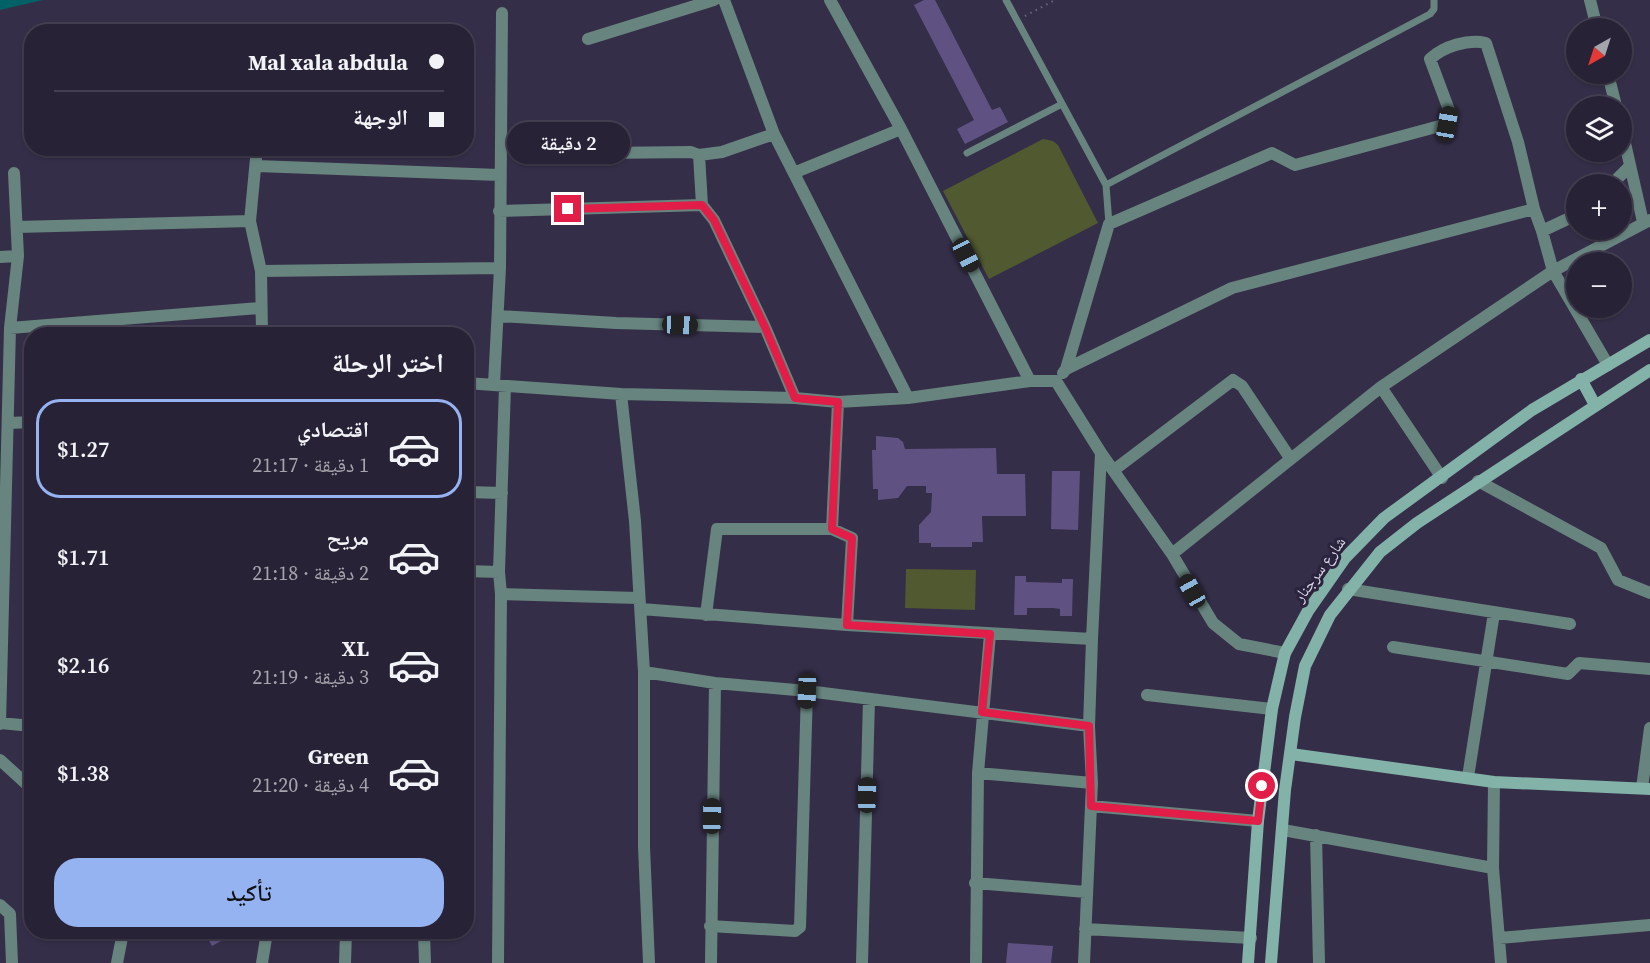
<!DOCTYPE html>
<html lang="ar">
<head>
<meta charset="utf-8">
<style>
  body { margin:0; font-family:"Source Serif 4","Noto Naskh Arabic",serif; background:#342f42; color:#f1f3f6; direction:rtl; height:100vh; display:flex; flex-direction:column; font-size:22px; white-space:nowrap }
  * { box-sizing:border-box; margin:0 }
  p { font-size:20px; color:#a5a4ad }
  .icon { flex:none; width:33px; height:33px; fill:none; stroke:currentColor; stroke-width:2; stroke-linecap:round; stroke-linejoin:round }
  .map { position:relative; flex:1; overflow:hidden; direction:ltr }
  .side { position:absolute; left:24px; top:327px; width:450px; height:612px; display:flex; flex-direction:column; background:#282236; border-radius:24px; box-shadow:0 2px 4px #0004,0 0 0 2px #443f51; direction:rtl }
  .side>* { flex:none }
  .hud { position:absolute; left:24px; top:24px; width:450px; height:132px; border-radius:24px; box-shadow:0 2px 4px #0004,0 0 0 2px #443f51; direction:rtl; display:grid; align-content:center; height:132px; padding:0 30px; background:#282236 }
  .needle { width:39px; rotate:219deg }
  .controls { position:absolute; left:1566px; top:18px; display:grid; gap:12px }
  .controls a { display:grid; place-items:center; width:66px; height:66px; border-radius:50%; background:#282236; box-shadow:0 2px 4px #0004,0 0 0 2px #443f51; font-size:30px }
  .end { position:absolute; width:27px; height:27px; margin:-14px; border:8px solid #e11d48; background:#fff; box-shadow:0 0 0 3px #fff }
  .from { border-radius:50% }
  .bubble { position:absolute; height:42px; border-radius:21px; background:#282236; box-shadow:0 2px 4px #0004,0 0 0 2px #443f51; font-size:20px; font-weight:600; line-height:42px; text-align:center; direction:rtl }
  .car { position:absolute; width:18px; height:36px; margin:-18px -9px; border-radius:8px; box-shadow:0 0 4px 2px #0007; background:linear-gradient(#222 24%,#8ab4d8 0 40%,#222 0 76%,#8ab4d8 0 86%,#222 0) }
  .hud b { display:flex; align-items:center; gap:21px; height:57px; font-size:22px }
  .hud b+b { border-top:2px solid #443f51 }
  .hud i { width:15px; height:15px; background:#f1f3f6 }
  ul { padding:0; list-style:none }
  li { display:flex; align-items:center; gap:18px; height:99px; margin:0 12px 9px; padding:0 18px; border:3px solid transparent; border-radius:24px }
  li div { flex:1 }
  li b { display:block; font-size:22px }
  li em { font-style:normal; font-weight:600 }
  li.active { border-color:#95b2f1 }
  li>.icon { width:54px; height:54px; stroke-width:1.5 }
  h2 { padding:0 30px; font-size:27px; line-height:72px }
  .action { display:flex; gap:12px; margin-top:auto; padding:12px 30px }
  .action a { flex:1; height:69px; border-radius:24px; background:#95b2f1; color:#111; font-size:24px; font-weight:600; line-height:69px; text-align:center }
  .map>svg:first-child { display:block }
  .green { fill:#515930 }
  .water { fill:#006166 }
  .building { fill:#5f5282 }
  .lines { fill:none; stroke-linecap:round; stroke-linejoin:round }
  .path { stroke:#6d677e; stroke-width:2; stroke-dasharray:1.5 4.5; stroke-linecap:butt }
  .lane { stroke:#67847e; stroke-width:7 }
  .street { stroke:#67847e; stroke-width:12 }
  .secondary { stroke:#83b2a8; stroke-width:12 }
  .route { stroke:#e11d48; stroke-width:8 }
  .labels { text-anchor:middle; stroke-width:6; stroke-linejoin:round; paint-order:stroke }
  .street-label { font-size:16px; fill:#dcd8e9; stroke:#2b243e }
</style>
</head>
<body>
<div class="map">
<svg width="1650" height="963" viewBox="0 0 1650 963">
  <rect width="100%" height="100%" fill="#352e48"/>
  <!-- green -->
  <path class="green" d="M1043,139L1053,141L1058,145L1098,223L989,279L943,191Z
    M906,569L976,570L975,610L905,608Z"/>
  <!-- water -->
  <path class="water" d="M0,0H43L0,10Z"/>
  <!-- building -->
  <path class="building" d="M924,0H935L992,110L1000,107L1008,122L965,144L957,129L974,120L914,5Z
    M876,436L898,438L903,442L905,449L996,448L997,474H1025L1026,516H982L983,542H972V547H931V543H919V525L931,512L932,493H926V486H907L898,498L878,500V489H873L872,450H876Z
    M1052,471H1080L1078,530L1051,529Z
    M1015,576H1026V582L1062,583V579H1073L1072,616H1060V609L1053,608H1027V615H1014Z
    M204,932H237L212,946Z
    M1008,943L1053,946L1051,963H1006Z"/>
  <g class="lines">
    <!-- path -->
    <path class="path" d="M1025,16L1055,0"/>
    <!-- lane -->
    <path class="lane" d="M1006,0L1106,185L1109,224
      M967,153L1062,104
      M1106,185L1430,14L1434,9V0"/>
    <!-- street -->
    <path class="street" d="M724,0L774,134L908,398
      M830,0L901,129L1030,381
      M1590,0L1597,28
      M588,39L714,0
      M1608,74L1616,106
      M1622,130L1643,222
      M257,148L250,221L261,271L262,334
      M603,153L691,152L699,155L702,205
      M699,155L722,152L774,134
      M257,166L499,175
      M796,172L901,129
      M1612,184L1630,166
      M499,211L702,205L714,220L765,327L795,398
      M17,227L250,221
      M1542,231L1553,271L1608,365
      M0,257L18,256
      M261,271L500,268
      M498,316L616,323L765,327
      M10,328L260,308
      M1066,369L1109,224L1272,153L1295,165L1447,124L1449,110L1430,59C1444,46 1468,39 1486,43L1518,142L1534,209
      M1063,373L1066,369L1232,288L1534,209L1542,231L1576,215
      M1056,381L1101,453L1172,554L1213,623L1239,644L1285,653
      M466,383L621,394L795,398L838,402L908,398L1030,381H1056
      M494,384L500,268L502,13
      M1381,387L1442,478
      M621,394L635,521L644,672V847L649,963
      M10,423L32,422
      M1114,470L1233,380L1242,386L1290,458
      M1478,481L1601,548L1618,580L1650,593
      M466,492L502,493
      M832,529L838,402
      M1172,554L1381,387L1553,271L1650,220
      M466,571L499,572
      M1348,589L1570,624
      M501,594L638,598
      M641,609L847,625L1092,639
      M706,615L717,529H832L852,538L847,625
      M1393,647L1568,674L1579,663L1650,669
      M644,672L715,683L807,691L1089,726
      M1147,695L1272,709
      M0,723L32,726
      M0,724L10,328L18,256L14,173
      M0,760L32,789
      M978,773L1092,783
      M1468,777L1494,613
      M1494,782L1493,868L1501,963
      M1642,788L1650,728
      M1091,806L1258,821
      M1283,830L1493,868
      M1316,835L1319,963
      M975,883L1086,892
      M0,905L10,914L12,963
      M710,926L795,931L800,927L807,691
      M1085,929L1251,938
      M424,932L425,963
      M1499,938L1650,925
      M117,963L123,932
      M262,963L267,932
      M345,963L346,932
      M498,963L501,594L499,572L505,386
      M711,963L715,683
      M862,963L869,699
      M976,963L978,773L990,634
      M1084,963L1092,783L1089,726L1092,639L1101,453"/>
    <!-- secondary -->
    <path class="secondary" d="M1581,379L1595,405
      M1291,754L1494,782L1650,789
      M1248,963L1258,821L1272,709L1285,653L1308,611L1345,558L1384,518L1532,410L1650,340
      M1271,963L1285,790L1295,717L1305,666L1330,615L1380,552L1417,523L1650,370"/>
  </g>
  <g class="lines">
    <!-- route -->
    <path class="route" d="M568,209L702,205L714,220L765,327L795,398L838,402L832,529L852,538L847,625L990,634L982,712L1089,726L1091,806L1258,821L1262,786"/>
  </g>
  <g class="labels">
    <!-- street labels -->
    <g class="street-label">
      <text transform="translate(1319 569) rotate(-54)" y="6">شارع سرجنار</text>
    </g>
  </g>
</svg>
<div class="controls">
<a><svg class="needle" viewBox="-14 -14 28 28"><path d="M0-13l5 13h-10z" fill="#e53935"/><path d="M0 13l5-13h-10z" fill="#a5a4ad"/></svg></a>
<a><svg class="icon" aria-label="layers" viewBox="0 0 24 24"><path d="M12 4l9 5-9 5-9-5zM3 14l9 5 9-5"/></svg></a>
<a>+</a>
<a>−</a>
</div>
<i class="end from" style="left:1262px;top:786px"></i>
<i class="end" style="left:568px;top:209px"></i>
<div class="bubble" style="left:507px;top:122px;width:123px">2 دقيقة</div>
<i class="car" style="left:1447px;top:124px;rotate:10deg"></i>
<i class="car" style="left:966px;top:255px;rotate:153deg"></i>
<i class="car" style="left:680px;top:325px;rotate:92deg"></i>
<i class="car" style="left:1192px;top:591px;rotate:331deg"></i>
<i class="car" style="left:807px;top:691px;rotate:182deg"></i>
<i class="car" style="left:867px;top:795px;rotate:1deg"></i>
<i class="car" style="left:712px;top:816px;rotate:1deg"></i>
<div class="hud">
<b><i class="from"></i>Mal xala abdula</b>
<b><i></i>الوجهة</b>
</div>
<section class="side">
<h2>اختر الرحلة</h2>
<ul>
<li class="active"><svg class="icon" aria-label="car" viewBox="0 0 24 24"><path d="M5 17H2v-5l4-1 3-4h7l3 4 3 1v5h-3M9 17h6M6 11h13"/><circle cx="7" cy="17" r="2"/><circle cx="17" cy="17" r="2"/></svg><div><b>اقتصادي</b><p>1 دقيقة · 21:17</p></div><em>$1.27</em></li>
<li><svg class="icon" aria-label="car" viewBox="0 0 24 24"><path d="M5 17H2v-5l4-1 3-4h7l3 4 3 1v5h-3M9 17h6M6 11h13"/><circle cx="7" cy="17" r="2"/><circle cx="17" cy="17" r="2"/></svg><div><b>مريح</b><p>2 دقيقة · 21:18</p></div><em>$1.71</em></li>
<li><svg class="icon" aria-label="car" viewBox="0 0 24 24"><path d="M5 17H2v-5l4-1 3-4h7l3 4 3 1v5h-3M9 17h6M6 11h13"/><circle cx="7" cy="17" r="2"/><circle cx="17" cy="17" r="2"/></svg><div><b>XL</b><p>3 دقيقة · 21:19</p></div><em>$2.16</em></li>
<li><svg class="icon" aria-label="car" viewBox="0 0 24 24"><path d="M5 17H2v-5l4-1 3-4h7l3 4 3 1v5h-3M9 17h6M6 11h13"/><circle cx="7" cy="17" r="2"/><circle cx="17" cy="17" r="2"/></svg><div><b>Green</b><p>4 دقيقة · 21:20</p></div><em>$1.38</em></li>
</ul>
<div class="action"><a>تأكيد</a></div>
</section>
</div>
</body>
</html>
